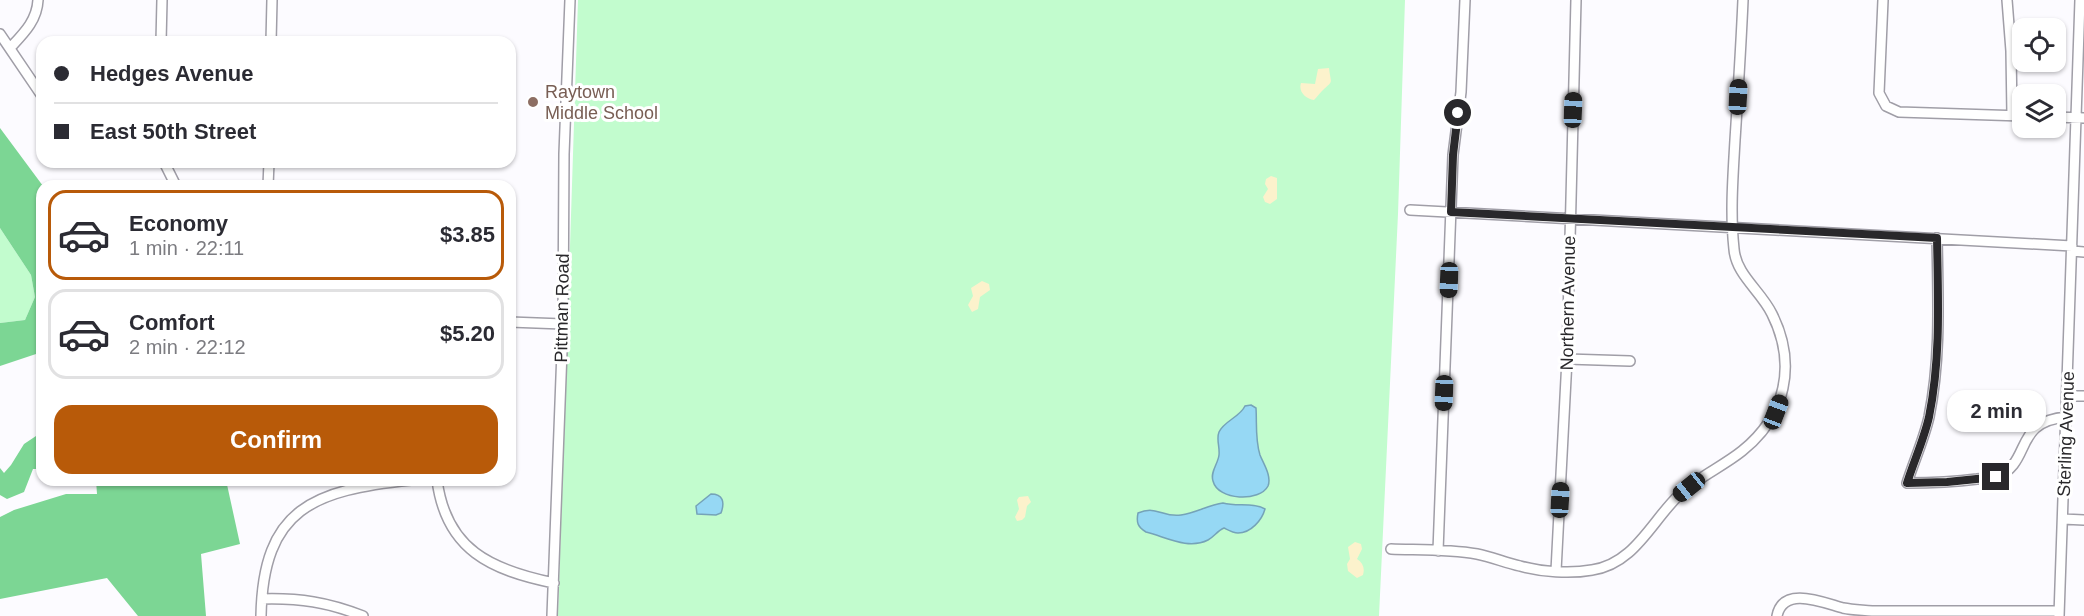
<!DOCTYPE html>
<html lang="en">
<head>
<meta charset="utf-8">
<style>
  body { margin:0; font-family:Helvetica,sans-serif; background:#f2f2f3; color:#2b2b33; height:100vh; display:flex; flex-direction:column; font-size:22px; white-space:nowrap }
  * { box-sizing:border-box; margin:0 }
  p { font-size:20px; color:#7c7c81 }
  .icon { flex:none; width:33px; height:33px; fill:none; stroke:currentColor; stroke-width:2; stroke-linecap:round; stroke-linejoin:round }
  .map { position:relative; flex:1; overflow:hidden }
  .sheet { position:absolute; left:36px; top:180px; width:480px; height:306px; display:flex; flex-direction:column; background:#fff; border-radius:18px; box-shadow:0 2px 4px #0004 }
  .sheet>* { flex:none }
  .banner { position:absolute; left:36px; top:36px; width:480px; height:132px; border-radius:18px; box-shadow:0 2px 4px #0004; display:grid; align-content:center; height:132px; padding:0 18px; background:#fff }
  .fabs { position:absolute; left:2012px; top:18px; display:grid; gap:12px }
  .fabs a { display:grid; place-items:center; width:54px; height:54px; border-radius:12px; background:#fff; box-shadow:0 2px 4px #0004; font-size:30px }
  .end { position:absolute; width:27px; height:27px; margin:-14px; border:8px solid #29282b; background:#fff; box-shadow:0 0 0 3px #fff }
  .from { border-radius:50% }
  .bubble { position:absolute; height:42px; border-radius:18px; background:#fff; box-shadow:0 2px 4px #0004; font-size:20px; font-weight:700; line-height:42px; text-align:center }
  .car { position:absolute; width:18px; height:36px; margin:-18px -9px; border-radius:8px; box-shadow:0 0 4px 2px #0007; background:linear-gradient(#222 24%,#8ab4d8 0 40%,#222 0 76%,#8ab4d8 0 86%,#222 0) }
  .banner b { display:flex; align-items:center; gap:21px; height:57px; font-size:22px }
  .banner b+b { border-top:2px solid #e1e1e2 }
  .banner i { width:15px; height:15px; background:#2b2b33 }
  ul { padding:10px 0 0; list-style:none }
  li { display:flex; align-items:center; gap:18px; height:90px; margin:0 12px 9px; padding:0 6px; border:3px solid #e1e1e2; border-radius:18px }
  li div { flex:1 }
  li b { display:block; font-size:22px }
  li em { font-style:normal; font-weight:700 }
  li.selected { border-color:#b85a09 }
  li>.icon { width:54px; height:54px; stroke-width:1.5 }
  .cta { display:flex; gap:12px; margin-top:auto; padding:12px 18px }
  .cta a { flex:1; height:69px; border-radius:18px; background:#b85a09; color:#fff; font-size:24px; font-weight:700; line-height:69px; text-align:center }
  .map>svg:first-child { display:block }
  .green { fill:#c2fcce }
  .forest { fill:#7cd694 }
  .sand { fill:#fcf2cc }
  .water { fill:#96d8f4; stroke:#75a3b8; stroke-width:1.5 }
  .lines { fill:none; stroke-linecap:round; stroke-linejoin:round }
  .minor-casing { stroke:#a09ea7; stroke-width:12 }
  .minor { stroke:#fff; stroke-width:9 }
  .route { stroke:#29282b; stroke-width:8 }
  .education-dot { fill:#8d6e63; stroke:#fff; stroke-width:2 }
  .labels { text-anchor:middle; stroke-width:6; stroke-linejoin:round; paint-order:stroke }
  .education-label { font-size:18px; fill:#785e54; stroke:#fff; text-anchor:start }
  .street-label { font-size:18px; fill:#29282b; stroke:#fff }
</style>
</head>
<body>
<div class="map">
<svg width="2084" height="616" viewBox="0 0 2084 616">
  <rect width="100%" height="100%" fill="#fcfbff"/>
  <!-- green -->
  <path class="green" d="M578,0H1405L1398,214L1379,616H558Z
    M0,228L31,275L35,297L25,320L0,323Z"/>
  <!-- forest -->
  <path class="forest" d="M0,128L43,186L42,352L0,366V323L25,320L35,297L31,275L0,228Z
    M42,432V469H33L24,492L7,499L0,495V468L4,473L11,465L24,444Z
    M96,480H226L240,544L201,554L206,616H138L107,578L0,599V517L14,510L66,494H97Z"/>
  <!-- sand -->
  <path class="sand" d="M1329,68C1331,85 1334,80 1322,91C1319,94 1317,97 1314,100C1306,99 1298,92 1301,83L1315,84L1318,69Z
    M1271,176L1277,178V199L1270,204L1265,202L1263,197L1268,189L1265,184L1266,179Z
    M982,281L989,284L990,290L980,297L978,309L972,312L968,305L973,296L971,288Z
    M1028,496L1031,502L1027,506L1025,517L1022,520L1017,521L1015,517L1019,509L1017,500L1019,497Z
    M1355,542L1361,544L1362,549L1357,559C1363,563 1365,568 1363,575L1357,578L1348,571L1347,564L1350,559L1348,547Z"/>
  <!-- water -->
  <path class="water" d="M1251,405L1256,408C1257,424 1255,439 1260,455C1263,463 1272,476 1268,486C1260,502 1218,501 1213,481C1210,472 1218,464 1219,455C1220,447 1216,439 1219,432C1224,421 1240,417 1245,406Z
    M711,494C723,494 725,502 721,513L716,515L697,514L696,506Z
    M1223,503C1237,507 1253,502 1265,509C1262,520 1251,533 1238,533C1233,533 1228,530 1224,528C1217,531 1214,537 1208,540C1188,550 1166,537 1146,532C1138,527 1136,523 1138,513C1157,505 1163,518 1181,515C1196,513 1208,505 1223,503Z"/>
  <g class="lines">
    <defs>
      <path id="minor" d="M1883,0L1879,93L1886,106L1899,112L2022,116
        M2007,0L2011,51L2012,115
        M0,34L42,96
        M161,42L162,0
        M271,42L272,0
        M10,48C23,34 37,21 38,0
        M2055,117L2084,118
        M164,162L176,186
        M268,186L269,162
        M1410,210L2072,246
        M1937,238C1938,298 1941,358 1929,417C1924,439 1914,461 1907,483C1931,483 1954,482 1977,479C1983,478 1991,479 1996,477C2033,463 2012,421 2067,417
        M2072,251L2084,252
        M510,322L563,324
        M1567,359L1630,361
        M2067,396H2084
        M437,480C446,550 491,570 554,583
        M2063,519L2084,520
        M1391,549C1419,550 1449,549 1477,554C1492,557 1506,563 1520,566C1542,572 1570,574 1592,570C1634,564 1651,522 1679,495C1698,477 1722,467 1742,451C1786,416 1797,364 1772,314C1761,291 1736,275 1734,249C1730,213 1733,176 1735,140C1738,93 1741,47 1743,0
        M1438,551L1453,155L1461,92L1465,0
        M1556,571L1567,359L1576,0
        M262,599C300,598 327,602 363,616
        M261,616C263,508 314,490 411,480
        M552,616L563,324L564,154L570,0
        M1777,616C1783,585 1824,603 1843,608C1853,610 1862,610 1872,611H2059
        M2059,616L2080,0"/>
    </defs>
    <!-- minor casing -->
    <use href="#minor" class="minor-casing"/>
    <!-- minor -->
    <use href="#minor" class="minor"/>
  </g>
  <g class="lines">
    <!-- route -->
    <path class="route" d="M1458,113L1453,155L1451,212L1937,238C1938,298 1941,358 1929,417C1924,439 1914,461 1907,483L1947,482L1996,477"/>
  </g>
  <!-- markers -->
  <circle class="education-dot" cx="533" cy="102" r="6"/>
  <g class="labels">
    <!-- education labels -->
    <g class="education-label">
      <text x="545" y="98">Raytown<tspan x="545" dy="21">Middle School</tspan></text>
    </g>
    <!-- street labels -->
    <g class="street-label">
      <text transform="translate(1568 303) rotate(-89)" y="6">Northern Avenue</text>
      <text transform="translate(562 308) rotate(-89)" y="6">Pittman Road</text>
      <text transform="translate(2066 434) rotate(-88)" y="6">Sterling Avenue</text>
    </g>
  </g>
</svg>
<div class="fabs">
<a><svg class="icon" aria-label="locate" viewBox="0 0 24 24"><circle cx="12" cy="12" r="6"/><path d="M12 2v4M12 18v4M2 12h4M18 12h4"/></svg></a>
<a><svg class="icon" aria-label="layers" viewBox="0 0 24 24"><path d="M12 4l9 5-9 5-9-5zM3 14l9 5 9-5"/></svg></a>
</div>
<i class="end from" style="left:1458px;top:113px"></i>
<i class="end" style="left:1996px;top:477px"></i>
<div class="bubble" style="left:1947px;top:390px;width:99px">2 min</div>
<i class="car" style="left:1738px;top:97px;rotate:3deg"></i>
<i class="car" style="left:1573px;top:110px;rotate:2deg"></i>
<i class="car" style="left:1449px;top:280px;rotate:182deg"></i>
<i class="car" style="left:1444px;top:393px;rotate:182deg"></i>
<i class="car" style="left:1776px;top:412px;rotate:21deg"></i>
<i class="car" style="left:1689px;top:487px;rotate:231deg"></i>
<i class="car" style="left:1560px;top:500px;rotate:3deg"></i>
<div class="banner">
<b><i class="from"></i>Hedges Avenue</b>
<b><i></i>East 50th Street</b>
</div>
<section class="sheet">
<ul>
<li class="selected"><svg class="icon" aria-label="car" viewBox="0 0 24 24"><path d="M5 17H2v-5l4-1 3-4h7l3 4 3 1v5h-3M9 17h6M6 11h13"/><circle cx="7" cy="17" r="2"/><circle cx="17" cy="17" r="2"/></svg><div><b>Economy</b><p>1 min · 22:11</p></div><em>$3.85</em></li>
<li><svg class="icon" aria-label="car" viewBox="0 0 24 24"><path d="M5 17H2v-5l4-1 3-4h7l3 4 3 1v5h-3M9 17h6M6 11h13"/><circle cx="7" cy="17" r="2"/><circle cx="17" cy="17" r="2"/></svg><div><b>Comfort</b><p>2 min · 22:12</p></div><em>$5.20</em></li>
</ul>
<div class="cta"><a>Confirm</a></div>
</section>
</div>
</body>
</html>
